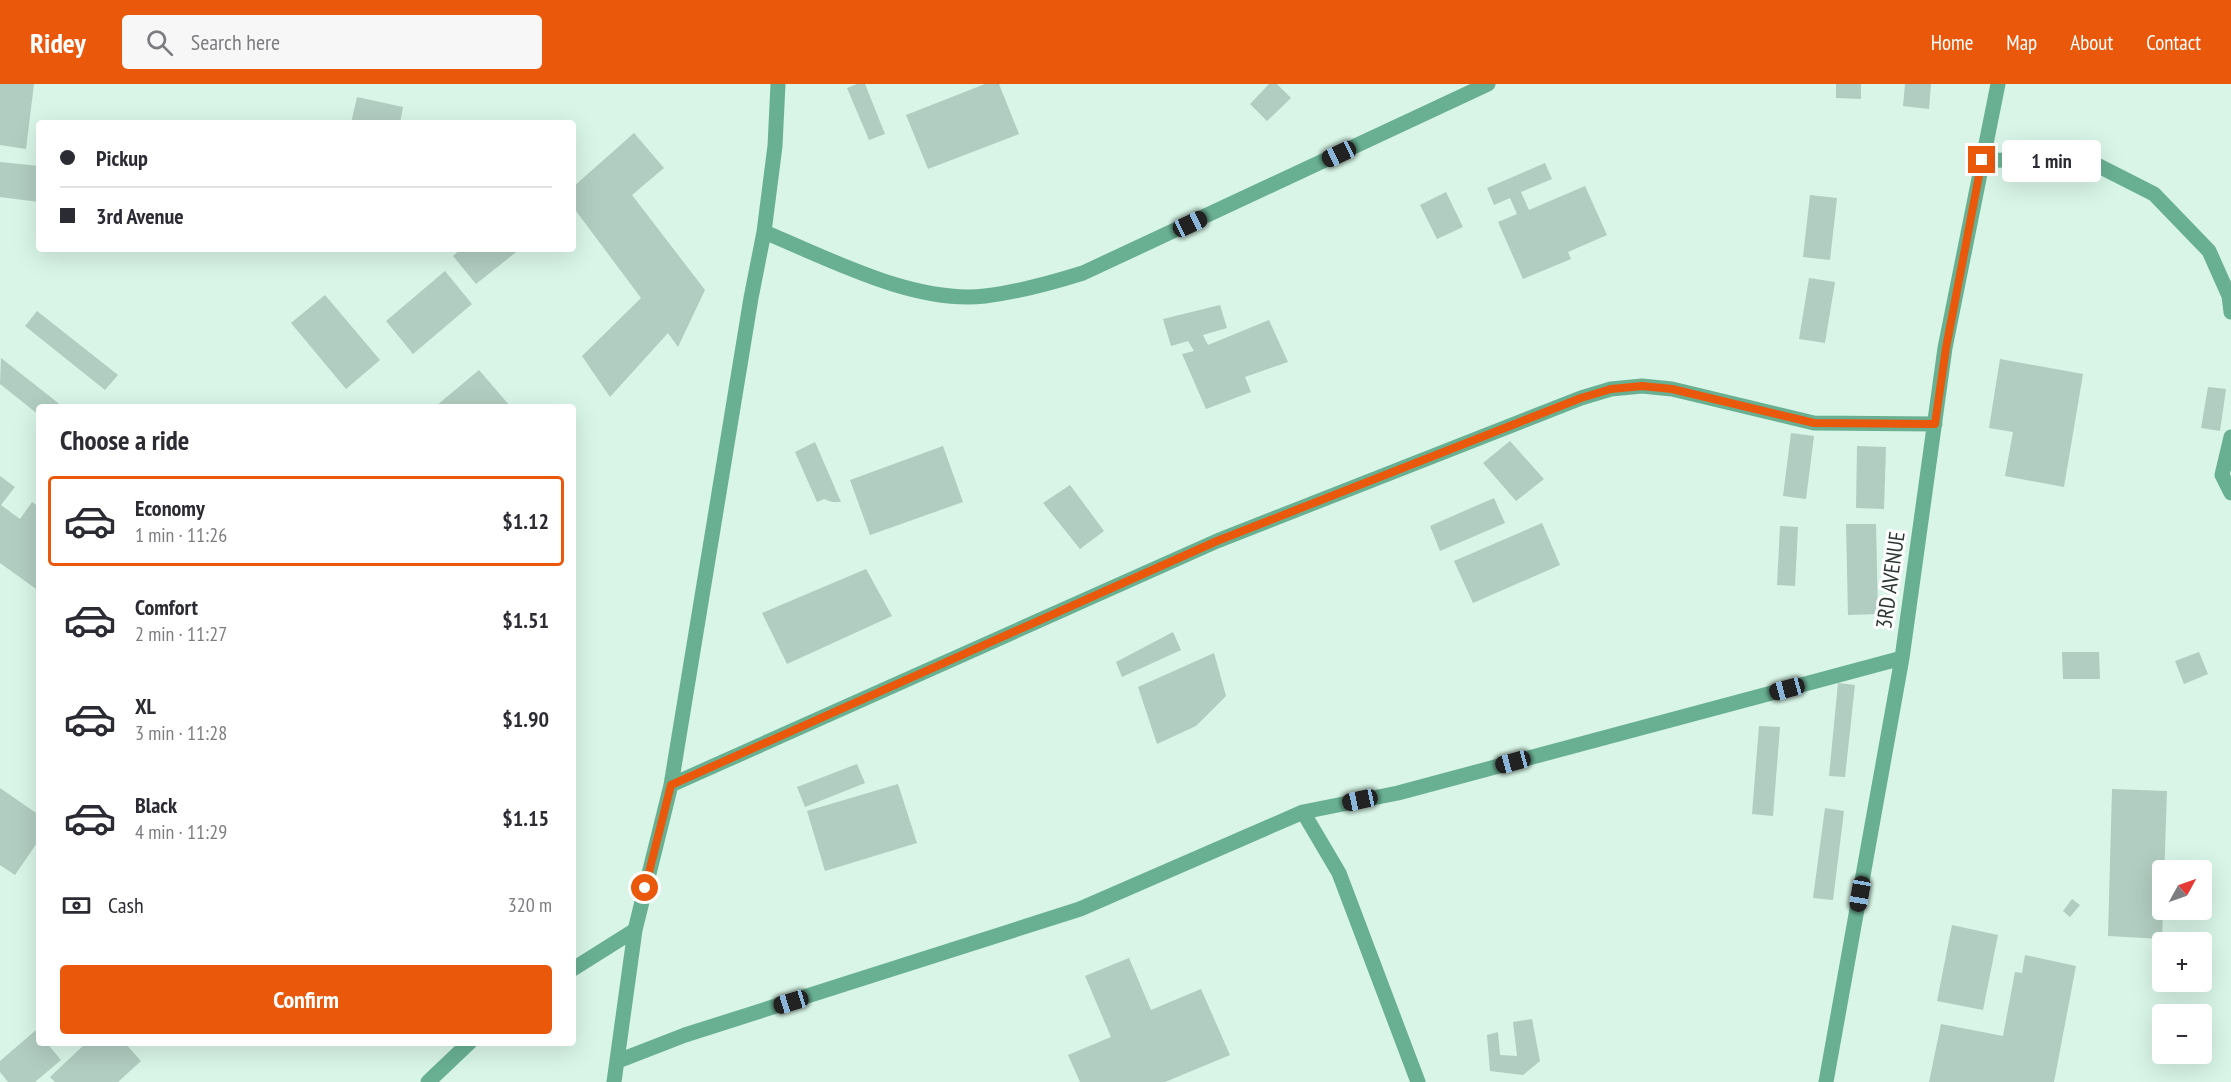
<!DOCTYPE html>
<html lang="en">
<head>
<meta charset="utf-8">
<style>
  body { margin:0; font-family:"PT Sans Narrow",sans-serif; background:#f7f7f7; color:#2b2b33; height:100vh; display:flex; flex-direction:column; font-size:22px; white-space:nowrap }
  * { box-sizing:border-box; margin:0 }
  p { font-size:20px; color:#7c7c81 }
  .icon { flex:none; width:33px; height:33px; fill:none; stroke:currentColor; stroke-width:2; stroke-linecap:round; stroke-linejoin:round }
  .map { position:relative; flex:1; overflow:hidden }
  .panel { position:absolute; left:36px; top:320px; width:540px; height:642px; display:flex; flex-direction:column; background:#fff; border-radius:6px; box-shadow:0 6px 24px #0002 }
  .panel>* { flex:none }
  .guide { position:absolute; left:36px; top:36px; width:540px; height:132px; border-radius:6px; box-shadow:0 6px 24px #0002; display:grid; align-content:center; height:132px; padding:0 24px; background:#fff }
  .needle { width:39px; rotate:50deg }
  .buttons { position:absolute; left:2152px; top:776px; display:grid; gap:12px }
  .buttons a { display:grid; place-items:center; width:60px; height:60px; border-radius:6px; background:#fff; box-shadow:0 6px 24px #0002; font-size:30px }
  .end { position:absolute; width:27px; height:27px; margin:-14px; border:8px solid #ea580c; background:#fff; box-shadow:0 0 0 3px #fff }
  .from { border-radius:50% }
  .bubble { position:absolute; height:42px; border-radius:6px; background:#fff; box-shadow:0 6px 24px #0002; font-size:20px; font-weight:600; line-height:42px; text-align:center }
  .car { position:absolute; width:18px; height:36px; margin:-18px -9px; border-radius:8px; box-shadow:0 0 4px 2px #0007; background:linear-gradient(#222 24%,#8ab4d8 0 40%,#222 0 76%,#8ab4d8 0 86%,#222 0) }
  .guide b { display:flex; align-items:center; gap:21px; height:57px; font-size:22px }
  .guide b+b { border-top:2px solid #e1e1e2 }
  .guide i { width:15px; height:15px; background:#2b2b33 }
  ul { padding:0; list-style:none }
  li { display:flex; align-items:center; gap:18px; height:90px; margin:0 12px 9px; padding:0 12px; border:3px solid transparent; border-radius:6px }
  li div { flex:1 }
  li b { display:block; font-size:22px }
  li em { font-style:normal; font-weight:600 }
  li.on { border-color:#ea580c }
  li>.icon { width:54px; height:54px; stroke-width:1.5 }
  h2 { padding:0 24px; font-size:27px; line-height:72px }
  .pay { display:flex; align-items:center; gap:15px; height:66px; padding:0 24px; font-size:22px }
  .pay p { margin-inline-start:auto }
  .action { display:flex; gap:12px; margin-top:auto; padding:12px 24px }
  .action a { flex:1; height:69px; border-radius:6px; background:#ea580c; color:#fff; font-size:24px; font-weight:600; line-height:69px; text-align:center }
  header { display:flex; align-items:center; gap:36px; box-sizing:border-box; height:84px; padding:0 30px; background:#ea580c; color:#fff }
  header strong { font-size:28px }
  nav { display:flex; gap:33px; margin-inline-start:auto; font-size:21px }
  .search { width:420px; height:54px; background:#f7f7f7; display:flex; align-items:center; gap:15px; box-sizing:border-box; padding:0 21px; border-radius:6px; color:#7c7c81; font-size:22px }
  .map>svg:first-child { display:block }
  .building { fill:#b1ccc0 }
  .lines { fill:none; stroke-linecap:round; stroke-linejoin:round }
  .service { stroke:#69b093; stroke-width:15 }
  .minor { stroke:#69b093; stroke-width:15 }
  .route { stroke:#ea580c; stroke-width:8 }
  .labels { text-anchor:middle; stroke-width:6; stroke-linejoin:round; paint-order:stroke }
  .street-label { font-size:22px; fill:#2d3833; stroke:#fff }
</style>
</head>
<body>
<header>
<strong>Ridey</strong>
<div class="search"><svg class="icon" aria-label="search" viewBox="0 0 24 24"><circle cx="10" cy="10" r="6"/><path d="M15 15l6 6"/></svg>Search here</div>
<nav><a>Home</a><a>Map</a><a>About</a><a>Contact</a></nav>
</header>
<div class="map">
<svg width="2231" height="998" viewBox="0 0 2231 998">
  <rect width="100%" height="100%" fill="#d8f5e7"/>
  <!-- building -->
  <path class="building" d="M0,0H34L26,65L0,61Z
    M857,0H865L885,50L869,56L847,4Z
    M985,0H999L1019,50L928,85L906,31Z
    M1269,0H1277L1291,14L1267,37L1250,20Z
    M1836,0H1861V15L1836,14Z
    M1905,0H1931L1929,25L1903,22Z
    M357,13L403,23L400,39H351Z
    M634,49L664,84L632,111L705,206L678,263L668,249L610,313L582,272L641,214L573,123V103Z
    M0,78L39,82V118L0,113Z
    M1545,79L1552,95L1521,108L1529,126L1585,102L1607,151L1568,168L1571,175L1523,195L1498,138L1517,130L1510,114L1494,121L1487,104Z
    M1446,108L1463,143L1437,155L1420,121Z
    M1810,111L1837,114L1830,176L1803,173Z
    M461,165H520L476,200L453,172Z
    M445,187L472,220L413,270L386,237Z
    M1809,194L1835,198L1825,259L1799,255Z
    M325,211L380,276L346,305L291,239Z
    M1220,221L1227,244L1203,251L1208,261L1269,236L1288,278L1245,293L1251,308L1206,325L1182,270L1194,267L1188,257L1171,262L1163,235Z
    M37,227L118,291L105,306L25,242Z
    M1,274L62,322H39V331L0,300Z
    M2000,275L2083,290L2064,403L2005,392L2013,348L1989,344Z
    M479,286L510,322H436Z
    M2208,303L2226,305L2220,347L2201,344Z
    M1791,349L1814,352L1806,415L1783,412Z
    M1510,357L1544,395L1516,417L1483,379Z
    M815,358L841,418H832L824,415L817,418L795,368Z
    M943,362L963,418L870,451L850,396Z
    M1857,362L1886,363L1884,425L1856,424Z
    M0,392L15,403L1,421L20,435L32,418L39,423V507L0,479Z
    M1070,401L1104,447L1080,465L1043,419Z
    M1494,414L1505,439L1440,467L1430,442Z
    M1542,439L1560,481L1473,519L1454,477Z
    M1846,440H1876L1878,530L1848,531Z
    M1780,442L1798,443L1795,502L1777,501Z
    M866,485L892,532L787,580L762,529Z
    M1173,548L1181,566L1122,593L1116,578Z
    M2062,568H2099L2100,595H2063Z
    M2199,568L2208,590L2184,600L2175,577Z
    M1214,569L1226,612L1196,642L1157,660L1138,603Z
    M1838,599L1855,601L1845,693L1829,692Z
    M1759,642L1780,643L1773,732L1752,730Z
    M857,680L865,699L805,723L797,703Z
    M898,700L917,759L825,787L807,727Z
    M0,704L39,731V756L15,791L0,781Z
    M2112,705L2167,707L2162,855L2108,852Z
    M1825,724L1844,727L1833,816L1813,814Z
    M2072,815L2080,821L2070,833L2063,827Z
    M1952,841L1998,851L1983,926L1937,917Z
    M2025,871L2076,882L2054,998H1929L1941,940L2003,952L2015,888L2022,889Z
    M1129,874L1151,926L1201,905L1230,971L1165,998H1080L1068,971L1111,953L1085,892Z
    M1532,935L1540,977L1523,991L1490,987L1487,951L1498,948L1500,971L1517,972L1513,938Z
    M36,946L39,950V958H46L61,976L35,998H8L0,988V977Z
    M87,958H124L141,977L118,998H55L50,993Z"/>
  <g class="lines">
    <!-- service -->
    <path class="service" d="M1982,76L2089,77L2154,110L2209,167L2229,212L2231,228
      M2231,353L2222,391L2231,409"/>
    <!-- minor -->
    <path class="minor" d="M764,148C830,175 913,220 985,212C1019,208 1051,199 1083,189L1488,0
      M671,701L1217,457L1581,314L1611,305L1642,302L1672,305L1814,339L1935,340
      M1303,728L1339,789L1418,998
      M573,885L635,846
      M618,977L685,951L1080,825L1303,728L1398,709L1902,574
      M428,998L470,958
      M614,998L635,846L671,701L751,214L764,148L775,62L778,0
      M1826,998L1902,574L1945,264L1998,0"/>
  </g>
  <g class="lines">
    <!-- route -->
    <path class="route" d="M645,804L671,701L1217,457L1581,314L1611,305L1642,302L1672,305L1814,339L1935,340L1946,264L1982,76"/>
  </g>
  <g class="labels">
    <!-- street labels -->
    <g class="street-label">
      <text transform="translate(1890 496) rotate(-82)" y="8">3RD AVENUE</text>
    </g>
  </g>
</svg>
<div class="buttons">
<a><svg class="needle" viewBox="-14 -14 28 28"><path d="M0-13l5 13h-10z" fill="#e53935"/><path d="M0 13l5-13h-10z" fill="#7c7c81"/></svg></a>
<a>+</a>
<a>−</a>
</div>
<i class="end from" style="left:645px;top:804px"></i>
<i class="end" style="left:1982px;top:76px"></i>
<div class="bubble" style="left:2002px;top:56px;width:99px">1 min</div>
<i class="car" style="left:1339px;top:70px;rotate:245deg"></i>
<i class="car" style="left:1190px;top:140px;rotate:65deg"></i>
<i class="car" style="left:1787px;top:605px;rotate:255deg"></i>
<i class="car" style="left:1513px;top:678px;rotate:255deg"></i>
<i class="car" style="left:1360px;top:716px;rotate:258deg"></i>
<i class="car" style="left:1860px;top:810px;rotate:190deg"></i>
<i class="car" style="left:791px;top:918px;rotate:253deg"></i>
<div class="guide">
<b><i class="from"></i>Pickup</b>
<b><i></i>3rd Avenue</b>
</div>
<section class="panel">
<h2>Choose a ride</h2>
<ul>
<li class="on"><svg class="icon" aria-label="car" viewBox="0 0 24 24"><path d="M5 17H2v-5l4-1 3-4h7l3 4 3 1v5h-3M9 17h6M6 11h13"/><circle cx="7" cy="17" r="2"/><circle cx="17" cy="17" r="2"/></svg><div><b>Economy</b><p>1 min · 11:26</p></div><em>$1.12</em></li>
<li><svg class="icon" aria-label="car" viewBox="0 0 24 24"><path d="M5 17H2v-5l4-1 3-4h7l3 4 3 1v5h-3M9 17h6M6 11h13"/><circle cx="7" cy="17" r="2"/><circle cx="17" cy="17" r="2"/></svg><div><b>Comfort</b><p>2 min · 11:27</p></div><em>$1.51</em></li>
<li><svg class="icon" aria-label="car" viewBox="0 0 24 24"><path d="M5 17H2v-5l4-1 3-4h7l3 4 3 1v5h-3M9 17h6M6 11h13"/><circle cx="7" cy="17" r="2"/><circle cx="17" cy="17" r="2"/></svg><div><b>XL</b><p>3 min · 11:28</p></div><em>$1.90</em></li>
<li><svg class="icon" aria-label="car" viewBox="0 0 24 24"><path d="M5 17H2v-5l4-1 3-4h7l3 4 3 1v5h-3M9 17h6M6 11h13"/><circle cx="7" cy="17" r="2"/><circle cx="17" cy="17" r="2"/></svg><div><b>Black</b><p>4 min · 11:29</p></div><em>$1.15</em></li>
</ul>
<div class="pay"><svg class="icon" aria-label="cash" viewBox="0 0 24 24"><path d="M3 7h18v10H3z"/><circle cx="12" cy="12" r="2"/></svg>Cash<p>320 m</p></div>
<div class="action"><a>Confirm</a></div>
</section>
</div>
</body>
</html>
